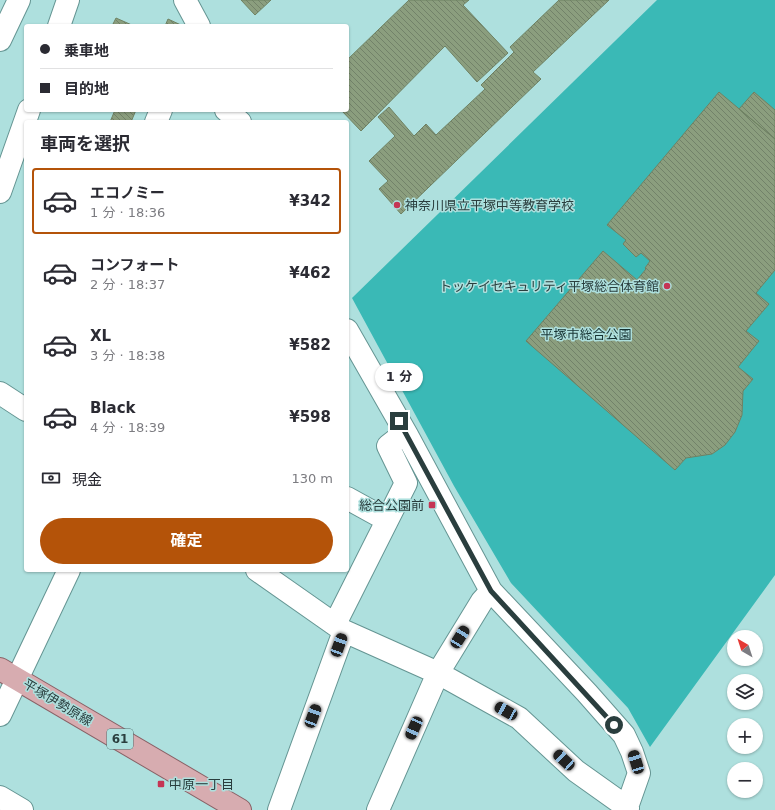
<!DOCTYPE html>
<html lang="ja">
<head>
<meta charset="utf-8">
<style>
  body { margin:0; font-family:"DejaVu Sans","Noto Sans JP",sans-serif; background:#f2f2f3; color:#2b2b33; height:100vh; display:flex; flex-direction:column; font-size:15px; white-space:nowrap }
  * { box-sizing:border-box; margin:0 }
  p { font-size:13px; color:#7c7c81 }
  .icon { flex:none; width:22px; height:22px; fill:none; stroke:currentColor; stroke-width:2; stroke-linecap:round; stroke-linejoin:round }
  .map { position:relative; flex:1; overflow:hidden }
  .panel { position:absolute; left:24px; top:120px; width:325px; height:452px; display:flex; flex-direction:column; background:#fff; border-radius:4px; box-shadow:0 1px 3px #0004 }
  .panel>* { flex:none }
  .banner { position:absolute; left:24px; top:24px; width:325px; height:88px; border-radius:4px; box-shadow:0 1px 3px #0004; display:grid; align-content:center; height:88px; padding:0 16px; background:#fff }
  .needle { width:26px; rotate:321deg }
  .tools { position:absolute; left:727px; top:630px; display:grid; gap:8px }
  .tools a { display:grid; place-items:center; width:36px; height:36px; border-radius:50%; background:#fff; box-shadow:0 1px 3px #0004; font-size:20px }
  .end { position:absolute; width:18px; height:18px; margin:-9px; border:5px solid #2a3e3e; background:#fff; box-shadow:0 0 0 2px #fff }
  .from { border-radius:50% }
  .bubble { position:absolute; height:28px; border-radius:14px; background:#fff; box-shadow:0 1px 3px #0004; font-size:13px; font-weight:700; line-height:28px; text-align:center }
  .car { position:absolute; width:12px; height:24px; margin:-12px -6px; border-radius:5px; box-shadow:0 0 3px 1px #0007; background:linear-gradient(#222 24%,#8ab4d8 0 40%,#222 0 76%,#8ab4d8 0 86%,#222 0) }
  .banner b { display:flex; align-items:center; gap:14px; height:38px; font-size:15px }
  .banner b+b { border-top:1px solid #e1e1e2 }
  .banner i { width:10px; height:10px; background:#2b2b33 }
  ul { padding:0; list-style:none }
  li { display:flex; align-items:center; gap:12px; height:66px; margin:0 8px 6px; padding:0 8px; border:2px solid transparent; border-radius:4px }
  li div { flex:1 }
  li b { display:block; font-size:15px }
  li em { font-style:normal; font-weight:700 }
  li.selected { border-color:#b45309 }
  li>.icon { width:36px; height:36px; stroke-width:1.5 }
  h2 { padding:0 16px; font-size:18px; line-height:48px }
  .pay { display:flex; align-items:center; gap:10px; height:44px; padding:0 16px; font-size:15px }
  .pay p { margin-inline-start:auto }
  .button { display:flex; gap:8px; margin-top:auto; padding:8px 16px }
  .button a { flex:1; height:46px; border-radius:24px; background:#b45309; color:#fff; font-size:16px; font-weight:700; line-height:46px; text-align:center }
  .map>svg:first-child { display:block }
  .green { fill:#3ab9b6 }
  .building { fill:url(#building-back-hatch); stroke:#6f8263 }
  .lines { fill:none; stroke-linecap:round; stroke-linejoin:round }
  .minor-casing { stroke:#659593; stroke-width:24 }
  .major-casing { stroke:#896166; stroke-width:24 }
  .minor { stroke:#fff; stroke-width:22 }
  .major { stroke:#d7acb0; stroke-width:22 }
  .route { stroke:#2a3e3e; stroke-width:5 }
  .poi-dot { fill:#c53554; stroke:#aee0de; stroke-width:1.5 }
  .labels { text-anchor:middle; stroke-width:3; stroke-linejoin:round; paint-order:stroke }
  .shield { fill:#aee0de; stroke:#526f6e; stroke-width:1 }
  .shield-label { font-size:12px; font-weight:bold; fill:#2a3e3e }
  .poi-label { font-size:13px; fill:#2a3e3e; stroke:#aee0de; text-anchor:start }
  .park-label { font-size:13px; fill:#163232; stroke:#aee0de }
  .street-label { font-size:13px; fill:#2a3e3e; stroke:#aee0de }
</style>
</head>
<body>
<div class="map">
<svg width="775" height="810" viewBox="0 0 775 810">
  <defs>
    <pattern id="building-back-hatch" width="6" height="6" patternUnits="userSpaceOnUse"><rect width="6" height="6" fill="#8b9e7e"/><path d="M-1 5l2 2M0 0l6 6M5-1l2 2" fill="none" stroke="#728269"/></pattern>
  </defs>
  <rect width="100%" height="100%" fill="#aee0de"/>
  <!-- green -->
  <path class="green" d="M657,0H775V575L650,747L628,708L511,583L454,486L352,298Z"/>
  <!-- building -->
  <path class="building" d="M241,0H271L255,15Z
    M409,0H469L463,5L508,53L477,82L445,46L361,131L341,110H347V60Z
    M559,0H609L533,72L541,79L401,214L379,189L388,181L369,161L395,136L378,117L389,107L414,136L426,124L436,135L485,89L481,85L514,52L510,47Z
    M116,18L134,26H112Z
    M168,19L183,26H165Z
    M719,92L775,139V270L756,293L769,304L746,331L759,341L738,367L753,379L743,391L742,415L735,432L725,445L712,454L686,458L675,470L526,341L603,251L637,280L646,269L645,268L650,261L641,253L636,257L623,244L626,240L607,225Z
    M754,92L775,110V139L739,109Z
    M115,110H136L131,122H110Z"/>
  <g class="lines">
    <defs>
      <path id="minor" d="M185,0L199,26
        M59,26L68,0
        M0,40L19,0
        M226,110L240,122
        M156,122L161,110
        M0,192L29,110
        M347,330L407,435L491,591L587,693L624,735L632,752L639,773L626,810
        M0,393L26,410
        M347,498L387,520
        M257,570L344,631L438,673L519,718L576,771L628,808
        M335,624L406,483L388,446L397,439L407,435
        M0,715L69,570
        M0,797L22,810
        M279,810L344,631
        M378,810L438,673L482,601L491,591"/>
      <path id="major" d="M0,669L240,810"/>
    </defs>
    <!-- minor casing -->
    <use href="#minor" class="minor-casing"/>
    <!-- major casing -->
    <use href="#major" class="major-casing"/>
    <!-- minor -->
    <use href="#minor" class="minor"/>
    <!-- major -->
    <use href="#major" class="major"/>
  </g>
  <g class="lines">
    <!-- route -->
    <path class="route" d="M399,421L491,591L614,725"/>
  </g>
  <!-- markers -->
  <g class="poi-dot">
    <circle cx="397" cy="205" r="4"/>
    <circle cx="667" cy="286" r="4"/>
    <rect x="428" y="501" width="8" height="8" rx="2"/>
    <rect x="157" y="780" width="8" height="8" rx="2"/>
  </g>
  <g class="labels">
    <!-- shield labels -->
    <rect class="shield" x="107" y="729" width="26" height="20" rx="3"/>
    <g class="shield-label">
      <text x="120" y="743">61</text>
    </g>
    <!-- poi labels -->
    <g class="poi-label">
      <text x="405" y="210">神奈川県立平塚中等教育学校</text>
      <text x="659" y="291" text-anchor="end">トッケイセキュリティ平塚総合体育館</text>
      <text x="424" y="510" text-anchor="end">総合公園前</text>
      <text x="169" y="789">中原一丁目</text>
    </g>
    <!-- park labels -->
    <g class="park-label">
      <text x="586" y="339">平塚市総合公園</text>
    </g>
    <!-- street labels -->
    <g class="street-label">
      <text transform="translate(58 702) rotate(31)" y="5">平塚伊勢原線</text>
    </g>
  </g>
</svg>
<div class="tools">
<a><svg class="needle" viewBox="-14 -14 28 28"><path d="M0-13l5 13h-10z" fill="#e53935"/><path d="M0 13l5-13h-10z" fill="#7c7c81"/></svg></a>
<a><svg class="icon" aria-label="layers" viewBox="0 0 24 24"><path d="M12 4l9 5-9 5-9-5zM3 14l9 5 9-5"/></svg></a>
<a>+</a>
<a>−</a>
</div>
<i class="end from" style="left:614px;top:725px"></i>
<i class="end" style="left:399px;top:421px"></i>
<div class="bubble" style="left:375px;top:363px;width:48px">1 分</div>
<i class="car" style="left:460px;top:637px;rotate:32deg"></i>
<i class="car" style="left:339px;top:645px;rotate:20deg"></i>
<i class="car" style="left:506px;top:711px;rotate:299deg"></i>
<i class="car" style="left:313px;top:716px;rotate:20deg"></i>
<i class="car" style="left:414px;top:728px;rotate:204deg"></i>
<i class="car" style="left:564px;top:760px;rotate:313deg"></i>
<i class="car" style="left:636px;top:762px;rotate:343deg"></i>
<div class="banner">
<b><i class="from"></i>乗車地</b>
<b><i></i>目的地</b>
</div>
<section class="panel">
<h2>車両を選択</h2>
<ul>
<li class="selected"><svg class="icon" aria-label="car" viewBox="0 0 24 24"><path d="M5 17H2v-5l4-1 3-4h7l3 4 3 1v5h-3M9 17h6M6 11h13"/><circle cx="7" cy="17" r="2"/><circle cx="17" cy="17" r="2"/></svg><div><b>エコノミー</b><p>1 分 · 18:36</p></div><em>¥342</em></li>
<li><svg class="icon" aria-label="car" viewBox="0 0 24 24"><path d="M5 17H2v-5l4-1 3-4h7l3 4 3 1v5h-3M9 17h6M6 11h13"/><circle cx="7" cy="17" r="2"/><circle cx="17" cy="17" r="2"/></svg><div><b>コンフォート</b><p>2 分 · 18:37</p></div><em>¥462</em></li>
<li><svg class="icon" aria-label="car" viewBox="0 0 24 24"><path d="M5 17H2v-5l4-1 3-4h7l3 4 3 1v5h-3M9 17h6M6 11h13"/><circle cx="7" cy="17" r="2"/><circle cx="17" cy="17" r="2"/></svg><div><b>XL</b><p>3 分 · 18:38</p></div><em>¥582</em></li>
<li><svg class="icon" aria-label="car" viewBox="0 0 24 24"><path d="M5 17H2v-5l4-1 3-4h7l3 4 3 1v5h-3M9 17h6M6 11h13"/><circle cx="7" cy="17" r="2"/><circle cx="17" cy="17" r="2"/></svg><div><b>Black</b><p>4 分 · 18:39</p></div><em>¥598</em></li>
</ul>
<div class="pay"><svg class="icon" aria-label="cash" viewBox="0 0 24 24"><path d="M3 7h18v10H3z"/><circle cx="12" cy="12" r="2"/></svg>現金<p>130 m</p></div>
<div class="button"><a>確定</a></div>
</section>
</div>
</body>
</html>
